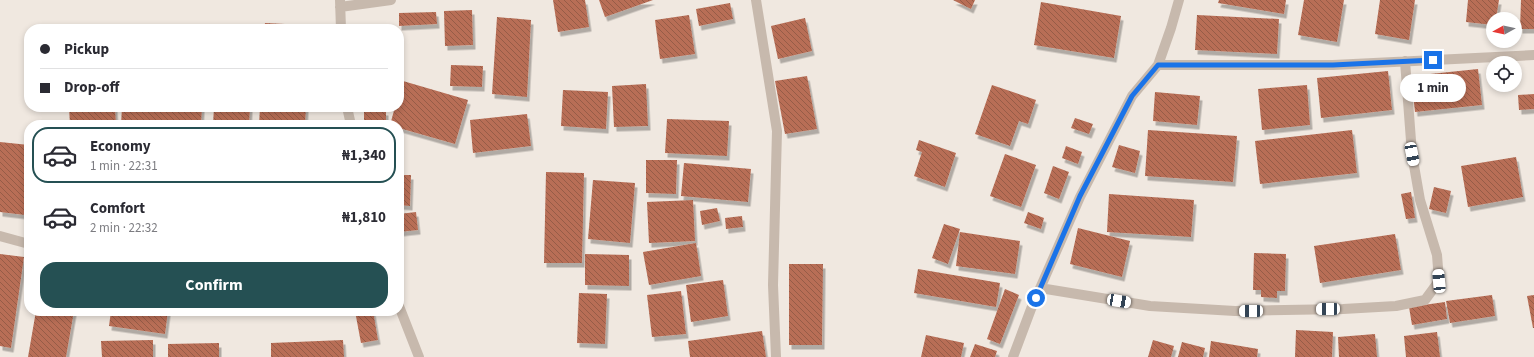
<!DOCTYPE html>
<html lang="en">
<head>
<meta charset="utf-8">
<style>
  body { margin:0; font-family:"Source Sans 3",sans-serif; background:#f2f2f3; color:#2b2b33; height:100vh; display:flex; flex-direction:column; font-size:15px; white-space:nowrap }
  * { box-sizing:border-box; margin:0 }
  p { font-size:13px; color:#7c7c81 }
  .icon { flex:none; width:22px; height:22px; fill:none; stroke:currentColor; stroke-width:2; stroke-linecap:round; stroke-linejoin:round }
  .map { position:relative; flex:1; overflow:hidden }
  .sheet { position:absolute; left:24px; top:120px; width:380px; height:196px; display:flex; flex-direction:column; background:#fff; border-radius:16px; box-shadow:0 2px 6px #0003 }
  .sheet>* { flex:none }
  .hud { position:absolute; left:24px; top:24px; width:380px; height:88px; border-radius:16px; box-shadow:0 2px 6px #0003; display:grid; align-content:center; height:88px; padding:0 16px; background:#fff }
  .needle { width:26px; rotate:262deg }
  .controls { position:absolute; left:1486px; top:12px; display:grid; gap:8px }
  .controls a { display:grid; place-items:center; width:36px; height:36px; border-radius:50%; background:#fff; box-shadow:0 2px 6px #0003; font-size:20px }
  .end { position:absolute; width:18px; height:18px; margin:-9px; border:5px solid #1a73e8; background:#fff; box-shadow:0 0 0 2px #fff }
  .from { border-radius:50% }
  .bubble { position:absolute; height:28px; border-radius:14px; background:#fff; box-shadow:0 2px 6px #0003; font-size:13px; font-weight:700; line-height:28px; text-align:center }
  .car { position:absolute; width:12px; height:24px; margin:-12px -6px; border-radius:5px; box-shadow:0 0 3px 1px #0007; background:linear-gradient(#fff 24%,#345 0 40%,#fff 0 76%,#345 0 86%,#fff 0) }
  .hud b { display:flex; align-items:center; gap:14px; height:38px; font-size:15px }
  .hud b+b { border-top:1px solid #e1e1e2 }
  .hud i { width:10px; height:10px; background:#2b2b33 }
  ul { padding:7px 0 0; list-style:none }
  li { display:flex; align-items:center; gap:12px; height:56px; margin:0 8px 6px; padding:0 8px; border:2px solid transparent; border-radius:16px }
  li div { flex:1 }
  li b { display:block; font-size:15px }
  li em { font-style:normal; font-weight:700 }
  li.current { border-color:#255053 }
  li>.icon { width:36px; height:36px; stroke-width:1.5 }
  .primary-button { display:flex; gap:8px; margin-top:auto; padding:8px 16px }
  .primary-button a { flex:1; height:46px; border-radius:16px; background:#255053; color:#fff; font-size:16px; font-weight:700; line-height:46px; text-align:center }
  .map>svg:first-child { display:block }
  .building { fill:url(#building-back-hatch); filter:url(#shadow) }
  .lines { fill:none; stroke-linecap:round; stroke-linejoin:round }
  .minor { stroke:#c7b9ad; stroke-width:10 }
  .route { stroke:#1a73e8; stroke-width:5 }
</style>
</head>
<body>
<div class="map">
<svg width="1534" height="357" viewBox="0 0 1534 357">
  <defs>
    <pattern id="building-back-hatch" width="6" height="6" patternUnits="userSpaceOnUse"><rect width="6" height="6" fill="#b86e56"/><path d="M-1 5l2 2M0 0l6 6M5-1l2 2" fill="none" stroke="#965b47"/></pattern>
    <filter id="shadow"><feDropShadow dx="2.5" dy="4.5" stdDeviation="0" flood-color="#0004"/></filter>
  </defs>
  <rect width="100%" height="100%" fill="#f0e8e0"/>
  <!-- building -->
  <path class="building" d="M553,0H585L589,27L558,32Z
    M599,0H653L605,17Z
    M953,0H975L971,9Z
    M1219,0H1286L1284,14L1218,3Z
    M1304,0H1344L1337,42L1298,35Z
    M1380,0H1415L1409,40L1375,34Z
    M1468,0H1499L1496,19H1493V25L1466,22Z
    M1521,0H1534V29H1520Z
    M1041,2L1121,16L1114,58L1034,45Z
    M730,3L733,19L699,26L696,9Z
    M472,10L473,45L445,46L444,11Z
    M436,12L437,24L399,26V13Z
    M689,15L695,54L660,59L655,20Z
    M1197,15L1279,19L1277,54L1195,50Z
    M497,17L531,20L527,97L492,94Z
    M805,18L812,51L778,59L771,26Z
    M265,23L285,24V29H264Z
    M451,65L483,66L482,87L450,86Z
    M1478,69L1482,105L1415,112L1411,76Z
    M1388,71L1392,110L1321,118L1317,78Z
    M807,76L817,129L785,134L775,81Z
    M403,81L468,100L455,144L399,128V125H390L395,107H399V94Z
    M646,84L648,126L614,127L612,86Z
    M992,85L1036,100L1028,124L1019,121L1010,146L975,134Z
    M1307,85L1310,125L1262,130L1258,89Z
    M563,90L608,92L606,129L561,126Z
    M1155,92L1200,96L1197,125L1153,121Z
    M1534,94V109L1519,110L1518,95Z
    M69,107H115L116,125H70Z
    M122,107H202L201,125H121Z
    M214,107H250L249,125H213Z
    M260,107H306L305,125H259Z
    M364,111H386V125H364Z
    M527,114L531,146L473,153L470,120Z
    M1075,118L1093,124L1089,134L1071,128Z
    M667,119L729,121L727,156L665,153Z
    M1148,130L1237,136L1233,182L1145,176Z
    M1352,130L1357,173L1260,184L1255,141Z
    M919,140L956,153L945,187L914,176L922,152L916,150Z
    M0,142L29,145V175L25,215L0,212Z
    M1119,145L1140,151L1135,173L1112,167Z
    M1066,146L1082,152L1078,164L1062,158Z
    M1005,154L1036,165L1021,207L990,196Z
    M1516,157L1523,197L1468,207L1461,166Z
    M646,160H677L676,194L646,193Z
    M684,163L751,169L748,202L681,196Z
    M1053,166L1069,172L1059,199L1044,193Z
    M546,172L584,173L582,263H544Z
    M399,175H411L410,206L399,205Z
    M593,180L635,183L630,243L588,239Z
    M1434,187L1451,191L1446,213L1429,209Z
    M1411,192L1415,218L1406,219L1401,194Z
    M1109,194L1194,200L1191,237L1107,232Z
    M693,200L695,241L649,243L647,202Z
    M717,208L720,221L702,225L700,211Z
    M416,212L418,230L399,232V214Z
    M1028,212L1044,218L1041,229L1024,223Z
    M742,216L743,227L726,229L725,218Z
    M944,224L960,229L948,264L932,258Z
    M1078,228L1130,241L1122,277L1070,264Z
    M960,232L1020,241L1015,274L956,266Z
    M1395,234L1401,270L1320,283L1314,246Z
    M696,243L701,276L649,285L643,252Z
    M1254,253L1286,254L1285,291H1277V298L1261,297V290H1253Z
    M0,254L24,257L11,348L0,346Z
    M585,254L629,255V286L585,285Z
    M789,264H823L822,345H789Z
    M918,269L1000,283L996,307L914,293Z
    M723,280L728,316L691,322L686,285Z
    M1005,289L1019,295L1000,344L987,339Z
    M681,291L686,334L652,337L647,295Z
    M579,293L607,294L605,344L577,343Z
    M1492,295L1495,316L1450,323L1446,301Z
    M1534,295V328H1533L1527,296Z
    M1445,302L1447,319L1412,325L1409,307Z
    M36,311H74L66,357H28Z
    M111,311H168L165,334L109,326Z
    M355,311H373L378,340L361,343Z
    M1296,330L1333,332L1332,357H1295Z
    M762,331L766,357H690L688,341Z
    M1437,332L1440,357H1406L1404,336Z
    M1375,334L1377,357H1339L1338,337Z
    M926,335L964,343L961,357H921Z
    M153,340V357H102L101,341Z
    M343,340L344,357H271V343Z
    M1153,340L1174,346L1171,357H1148Z
    M1211,341L1258,349L1257,357H1209Z
    M1182,342L1205,348L1203,357H1178Z
    M219,343V357H168V344Z
    M975,344L997,351L995,357H970Z"/>
  <g class="lines">
    <!-- minor -->
    <path class="minor" d="M340,0L341,29
      M756,0L777,131L773,285L776,357
      M340,7L391,0
      M1158,65H1333L1534,55
      M347,107L351,125
      M0,236L29,244
      M1040,288L1150,306L1235,311L1343,309L1396,306L1425,300L1439,281L1437,255L1420,200L1412,154L1405,61
      M399,306L419,357
      M1013,357L1031,309L1080,197L1132,96L1158,65L1171,28L1179,0"/>
  </g>
  <g class="lines">
    <!-- route -->
    <path class="route" d="M1036,298L1080,196L1132,96L1158,65H1333L1433,60"/>
  </g>
</svg>
<div class="controls">
<a><svg class="needle" viewBox="-14 -14 28 28"><path d="M0-13l5 13h-10z" fill="#e53935"/><path d="M0 13l5-13h-10z" fill="#7c7c81"/></svg></a>
<a><svg class="icon" aria-label="locate" viewBox="0 0 24 24"><circle cx="12" cy="12" r="6"/><path d="M12 2v4M12 18v4M2 12h4M18 12h4"/></svg></a>
</div>
<i class="end from" style="left:1036px;top:298px"></i>
<i class="end" style="left:1433px;top:60px"></i>
<div class="bubble" style="left:1400px;top:74px;width:66px">1 min</div>
<i class="car" style="left:1412px;top:154px;rotate:169deg"></i>
<i class="car" style="left:1439px;top:281px;rotate:355deg"></i>
<i class="car" style="left:1119px;top:301px;rotate:100deg"></i>
<i class="car" style="left:1328px;top:309px;rotate:269deg"></i>
<i class="car" style="left:1251px;top:311px;rotate:269deg"></i>
<div class="hud">
<b><i class="from"></i>Pickup</b>
<b><i></i>Drop-off</b>
</div>
<section class="sheet">
<ul>
<li class="current"><svg class="icon" aria-label="car" viewBox="0 0 24 24"><path d="M5 17H2v-5l4-1 3-4h7l3 4 3 1v5h-3M9 17h6M6 11h13"/><circle cx="7" cy="17" r="2"/><circle cx="17" cy="17" r="2"/></svg><div><b>Economy</b><p>1 min · 22:31</p></div><em>₦1,340</em></li>
<li><svg class="icon" aria-label="car" viewBox="0 0 24 24"><path d="M5 17H2v-5l4-1 3-4h7l3 4 3 1v5h-3M9 17h6M6 11h13"/><circle cx="7" cy="17" r="2"/><circle cx="17" cy="17" r="2"/></svg><div><b>Comfort</b><p>2 min · 22:32</p></div><em>₦1,810</em></li>
</ul>
<div class="primary-button"><a>Confirm</a></div>
</section>
</div>
</body>
</html>
